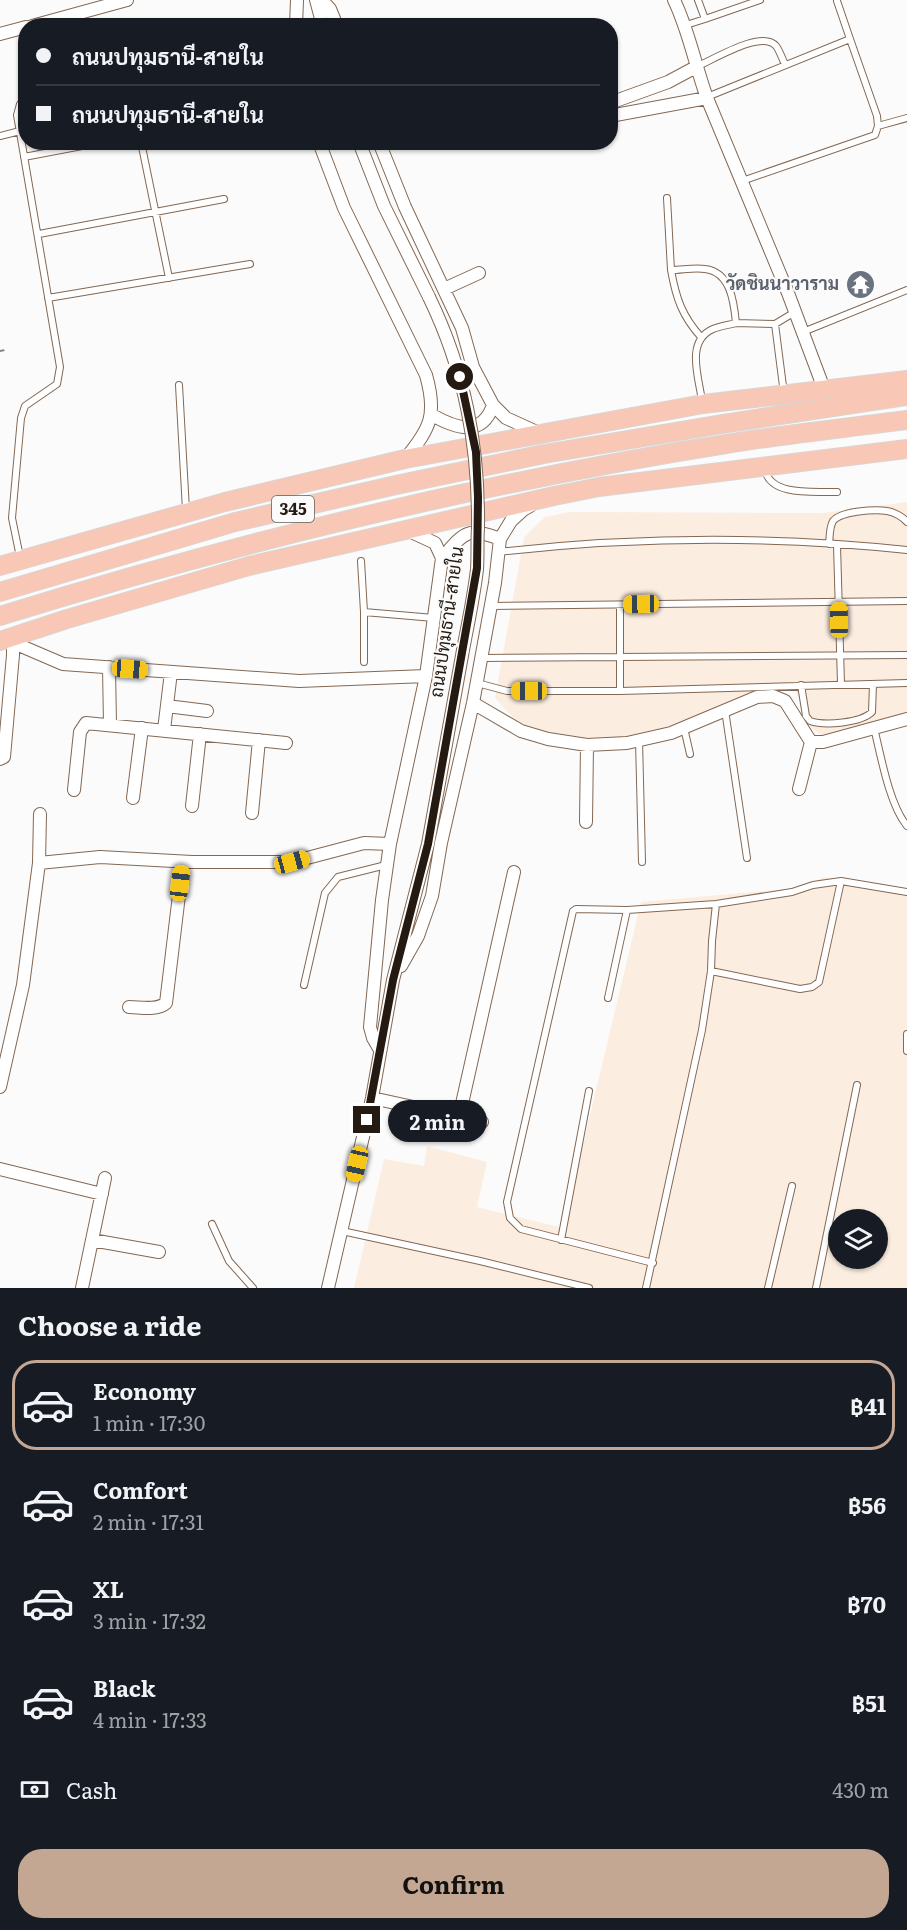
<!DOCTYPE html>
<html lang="en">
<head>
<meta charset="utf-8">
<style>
  body { margin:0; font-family:Literata,Sarabun,serif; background:#20242c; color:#f1f3f6; height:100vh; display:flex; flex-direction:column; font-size:22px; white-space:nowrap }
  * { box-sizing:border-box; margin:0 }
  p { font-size:20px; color:#9ea1a6 }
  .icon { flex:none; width:33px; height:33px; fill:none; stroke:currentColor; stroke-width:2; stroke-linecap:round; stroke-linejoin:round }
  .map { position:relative; height:1288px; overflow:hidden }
  .side { display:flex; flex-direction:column; background:#171b24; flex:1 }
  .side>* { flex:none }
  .guide { position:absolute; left:18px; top:18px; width:600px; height:132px; border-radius:24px; box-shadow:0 2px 4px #0004; display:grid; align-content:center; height:132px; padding:0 18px; background:#171b24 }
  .controls { position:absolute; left:828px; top:1209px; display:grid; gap:12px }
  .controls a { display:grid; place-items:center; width:60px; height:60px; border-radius:50%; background:#171b24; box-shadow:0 2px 4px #0004; font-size:30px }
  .end { position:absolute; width:27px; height:27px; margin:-14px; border:8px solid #241a11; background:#fff; box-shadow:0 0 0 3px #fff }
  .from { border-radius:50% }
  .bubble { position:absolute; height:42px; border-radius:21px; background:#171b24; box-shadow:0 2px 4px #0004; font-size:20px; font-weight:700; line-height:42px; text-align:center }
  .car { position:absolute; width:18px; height:36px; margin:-18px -9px; border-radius:8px; box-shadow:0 0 4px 2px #0007; background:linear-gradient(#f5c518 24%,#345 0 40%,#f5c518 0 76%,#345 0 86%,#f5c518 0) }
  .guide b { display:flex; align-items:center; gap:21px; height:57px; font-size:22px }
  .guide b+b { border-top:2px solid #363941 }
  .guide i { width:15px; height:15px; background:#f1f3f6 }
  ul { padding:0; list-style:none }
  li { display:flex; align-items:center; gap:18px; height:90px; margin:0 12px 9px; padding:0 6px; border:3px solid transparent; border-radius:24px }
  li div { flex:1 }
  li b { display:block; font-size:22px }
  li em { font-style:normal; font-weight:700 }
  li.selected { border-color:#c4a793 }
  li>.icon { width:54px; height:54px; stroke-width:1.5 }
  h2 { padding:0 18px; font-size:27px; line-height:72px }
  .pay { display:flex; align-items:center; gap:15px; height:66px; padding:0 18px; font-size:22px }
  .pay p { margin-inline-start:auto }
  .cta { display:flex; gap:12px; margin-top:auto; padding:12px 18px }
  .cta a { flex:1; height:69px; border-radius:24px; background:#c4a793; color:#111; font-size:24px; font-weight:700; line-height:69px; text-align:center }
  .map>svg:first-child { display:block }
  .built { fill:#fcede1; fill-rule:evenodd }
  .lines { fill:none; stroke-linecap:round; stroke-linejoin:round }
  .service-casing { stroke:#836853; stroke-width:8 }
  .minor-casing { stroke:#836853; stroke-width:14 }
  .primary-casing { stroke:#d8d6d4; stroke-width:20 }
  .path { stroke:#87817c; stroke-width:2; stroke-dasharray:4.5 4.5; stroke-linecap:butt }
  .service { stroke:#fff; stroke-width:6 }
  .minor { stroke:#fff; stroke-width:12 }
  .primary { stroke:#f8c7b6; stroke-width:18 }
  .minor-bridge-casing { stroke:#836853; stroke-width:14; stroke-linecap:butt }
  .minor-bridge { stroke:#fff; stroke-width:12 }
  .route { stroke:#241a11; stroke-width:8 }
  .labels { text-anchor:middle; stroke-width:4.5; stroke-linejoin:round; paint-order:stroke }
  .shield { fill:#fbfbfb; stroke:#645e57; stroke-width:1.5 }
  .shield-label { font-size:16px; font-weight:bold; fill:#241a11 }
  .worship-label { font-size:18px; font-weight:bold; fill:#5b616d; stroke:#fbfbfb; text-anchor:end }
  .street-label { font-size:18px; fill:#241a11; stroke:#fbfbfb }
</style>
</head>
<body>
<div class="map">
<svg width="907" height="1288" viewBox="0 0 907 1288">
  <rect width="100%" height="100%" fill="#fbfbfb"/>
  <!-- built -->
  <path class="built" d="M907,502V718L821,735L811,728L795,690L768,691L736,699L673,727L654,733L595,740L566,738L521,726L495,698L524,537L545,517L569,512L823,513Z
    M823,877L907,890V1288H354L384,1159L424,1166L427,1146L487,1162L477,1207L563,1228L641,902L808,887ZM838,1220H878V1258H838Z"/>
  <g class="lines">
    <defs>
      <path id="service" d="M705,19L760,0
        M686,25L705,19L698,0
        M696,67C713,60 762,29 776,46C780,51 782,59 785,64
        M707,97L850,39L837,1
        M878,126L907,118
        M0,136L20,131
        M141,142L169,278
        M24,157L103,142
        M742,181L875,135L878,126L877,116L850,39
        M667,198L671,270C682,270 695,267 705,269C731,272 734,303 736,323L775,324L784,394
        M39,234L224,199
        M671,270C676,298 682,316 701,337
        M48,298L250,264
        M775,324L795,312
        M803,332L907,290
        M179,385L186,510
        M702,401C699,378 685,341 713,329C720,326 729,325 736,323
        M765,470C771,497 815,491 837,492
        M829,544C830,537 829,528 833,521C841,511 875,509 887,511C894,512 903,517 907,522
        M837,545L841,684
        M499,552C632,537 774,536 907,550
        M20,557L12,518L21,418L25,406L57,384L60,367L17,115L20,104L26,99
        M361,561L364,612V662
        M620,605V691
        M491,606L907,601
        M364,612L434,618
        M482,658L907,655
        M477,683L507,691H620L907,683
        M801,685L806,716L810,721C825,726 861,723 872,712L873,684
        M725,710L747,858
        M684,728L690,754
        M874,728C881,756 889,804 907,826
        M639,740L642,862
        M841,881L907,892
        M627,910L576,909L573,911L507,1202L510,1218L521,1229L653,1263
        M304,985L325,893L338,877L386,865
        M608,998L627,910L716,904L792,892L813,885L841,881L819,982L812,987L800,989L711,971
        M907,1034V1051
        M212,1224L229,1261L253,1288
        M342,1231L480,1261L589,1288
        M561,1240L589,1091
        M646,1288L702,1030L711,971L712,941L716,904
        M768,1288L792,1186
        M816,1288L857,1085"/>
      <path id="minor" d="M316,0L323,26
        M322,0L330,9L337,26
        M674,0C689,31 695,65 707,98L788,293L824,389
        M32,26L127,0
        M296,26L297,0
        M0,34L26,27
        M610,103L668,82L696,67
        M610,116L707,98
        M319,142L344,208L426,375C437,414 431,428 405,459
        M359,142L384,206L429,297
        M379,142L405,207L462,328L473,367L493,405L506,418L539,433
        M444,289L479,273
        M432,415C455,428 482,438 493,405
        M442,558C464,533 467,526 500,539
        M13,637L21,646L63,664L299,681L426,676
        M109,667L110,725
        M473,703L521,731L548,739L587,745L627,743L671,733L757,697L773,696L785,701L811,742H823L907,719
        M167,706L207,711
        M164,730L171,672
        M0,759L4,757L13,655V637
        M799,789L811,742
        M74,790L80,732L86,723L286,743
        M133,798L142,728
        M192,806L200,734
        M252,813L259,740
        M586,822L587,745
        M39,863L100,857L192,862H292L364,843L390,844
        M401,966L418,936L432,896L441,843L473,703L495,583L500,539L511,521L523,510L530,506
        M129,1007C140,1007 157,1011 166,1003L183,862
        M380,1050L373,1038L370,1027L382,900L390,844L426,676L442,558L435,543L407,530
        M0,1087L23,985L39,863L40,814
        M372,1098L482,1122
        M459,1117L514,872
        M0,1169L102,1194
        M92,1240L159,1252
        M82,1288L105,1178
        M328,1288L372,1098L393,980L428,844L463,650"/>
      <path id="primary" d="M0,566L225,502L405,459L703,404L907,380
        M0,592L235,522L396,485L544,454L722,424L907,396
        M0,616C238,542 481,483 726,444C786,434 847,428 907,420
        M0,641L67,619L249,566L554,496L599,487L907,449"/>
    </defs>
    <!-- service casing -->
    <use href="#service" class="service-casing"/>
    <!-- minor casing -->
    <use href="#minor" class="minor-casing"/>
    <!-- primary casing -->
    <use href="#primary" class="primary-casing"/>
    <!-- path -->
    <path class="path" d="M0,351L5,350"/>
    <!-- service -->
    <use href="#service" class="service"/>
    <!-- minor -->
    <use href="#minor" class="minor"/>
    <!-- primary -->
    <use href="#primary" class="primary"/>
    <defs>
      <path id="minor-bridge" d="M429,297C465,371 479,446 478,528C477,541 478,555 477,569C474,596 468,623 463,650"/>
    </defs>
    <!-- minor-bridge casing -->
    <use href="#minor-bridge" class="minor-bridge-casing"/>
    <!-- minor-bridge -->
    <use href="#minor-bridge" class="minor-bridge"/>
  </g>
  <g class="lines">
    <!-- route -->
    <path class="route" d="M367,1120L393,980L428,844L477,568L478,497L476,452L460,377"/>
  </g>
  <!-- icons -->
  <defs>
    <symbol id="temple-disc" viewBox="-11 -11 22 22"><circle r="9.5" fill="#6b7280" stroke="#fbfbfb"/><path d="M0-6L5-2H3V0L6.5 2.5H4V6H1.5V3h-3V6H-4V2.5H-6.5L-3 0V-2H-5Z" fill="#fff"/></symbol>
  </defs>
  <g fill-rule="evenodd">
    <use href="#temple-disc" x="844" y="268" width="33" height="33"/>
  </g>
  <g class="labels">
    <!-- shield labels -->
    <rect class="shield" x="272" y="496" width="42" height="26" rx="4.5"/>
    <g class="shield-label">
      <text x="293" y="515">345</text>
    </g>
    <!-- worship labels -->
    <g class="worship-label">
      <text x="839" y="290">วัดชินนาวาราม</text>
    </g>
    <!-- street labels -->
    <g class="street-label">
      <text transform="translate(447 622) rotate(-82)" y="6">ถนนปทุมธานี-สายใน</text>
    </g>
  </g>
</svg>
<div class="controls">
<a><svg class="icon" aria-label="layers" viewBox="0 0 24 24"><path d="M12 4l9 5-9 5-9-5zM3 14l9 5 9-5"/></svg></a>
</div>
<i class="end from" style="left:460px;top:377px"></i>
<i class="end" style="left:367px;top:1120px"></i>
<div class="bubble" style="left:388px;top:1100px;width:99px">2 min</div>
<i class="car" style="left:641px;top:604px;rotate:269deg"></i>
<i class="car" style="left:839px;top:620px;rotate:359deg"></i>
<i class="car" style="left:130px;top:669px;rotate:94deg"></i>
<i class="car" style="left:529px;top:691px;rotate:270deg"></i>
<i class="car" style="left:292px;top:862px;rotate:75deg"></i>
<i class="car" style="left:180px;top:883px;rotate:7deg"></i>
<i class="car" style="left:357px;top:1164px;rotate:193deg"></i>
<div class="guide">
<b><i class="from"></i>ถนนปทุมธานี-สายใน</b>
<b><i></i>ถนนปทุมธานี-สายใน</b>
</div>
</div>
<section class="side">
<h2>Choose a ride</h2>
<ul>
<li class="selected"><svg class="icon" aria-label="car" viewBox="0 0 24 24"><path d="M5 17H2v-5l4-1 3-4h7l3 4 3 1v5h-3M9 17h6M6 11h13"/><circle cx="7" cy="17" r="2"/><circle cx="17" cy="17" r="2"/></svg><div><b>Economy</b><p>1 min · 17:30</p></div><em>฿41</em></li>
<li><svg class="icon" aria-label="car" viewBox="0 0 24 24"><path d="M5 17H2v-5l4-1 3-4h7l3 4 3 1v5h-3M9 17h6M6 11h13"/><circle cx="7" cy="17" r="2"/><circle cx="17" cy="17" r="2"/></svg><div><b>Comfort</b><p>2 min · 17:31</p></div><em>฿56</em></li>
<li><svg class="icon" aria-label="car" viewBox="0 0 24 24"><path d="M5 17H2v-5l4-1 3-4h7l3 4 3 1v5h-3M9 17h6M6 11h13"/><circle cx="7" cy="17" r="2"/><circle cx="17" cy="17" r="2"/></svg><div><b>XL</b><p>3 min · 17:32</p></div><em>฿70</em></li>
<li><svg class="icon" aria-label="car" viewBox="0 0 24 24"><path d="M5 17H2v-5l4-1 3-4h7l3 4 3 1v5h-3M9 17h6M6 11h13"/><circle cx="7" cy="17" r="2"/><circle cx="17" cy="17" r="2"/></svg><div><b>Black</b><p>4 min · 17:33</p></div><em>฿51</em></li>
</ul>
<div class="pay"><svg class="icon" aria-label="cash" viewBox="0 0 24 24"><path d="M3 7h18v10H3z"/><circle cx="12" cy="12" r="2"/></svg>Cash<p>430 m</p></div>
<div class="cta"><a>Confirm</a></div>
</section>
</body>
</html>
